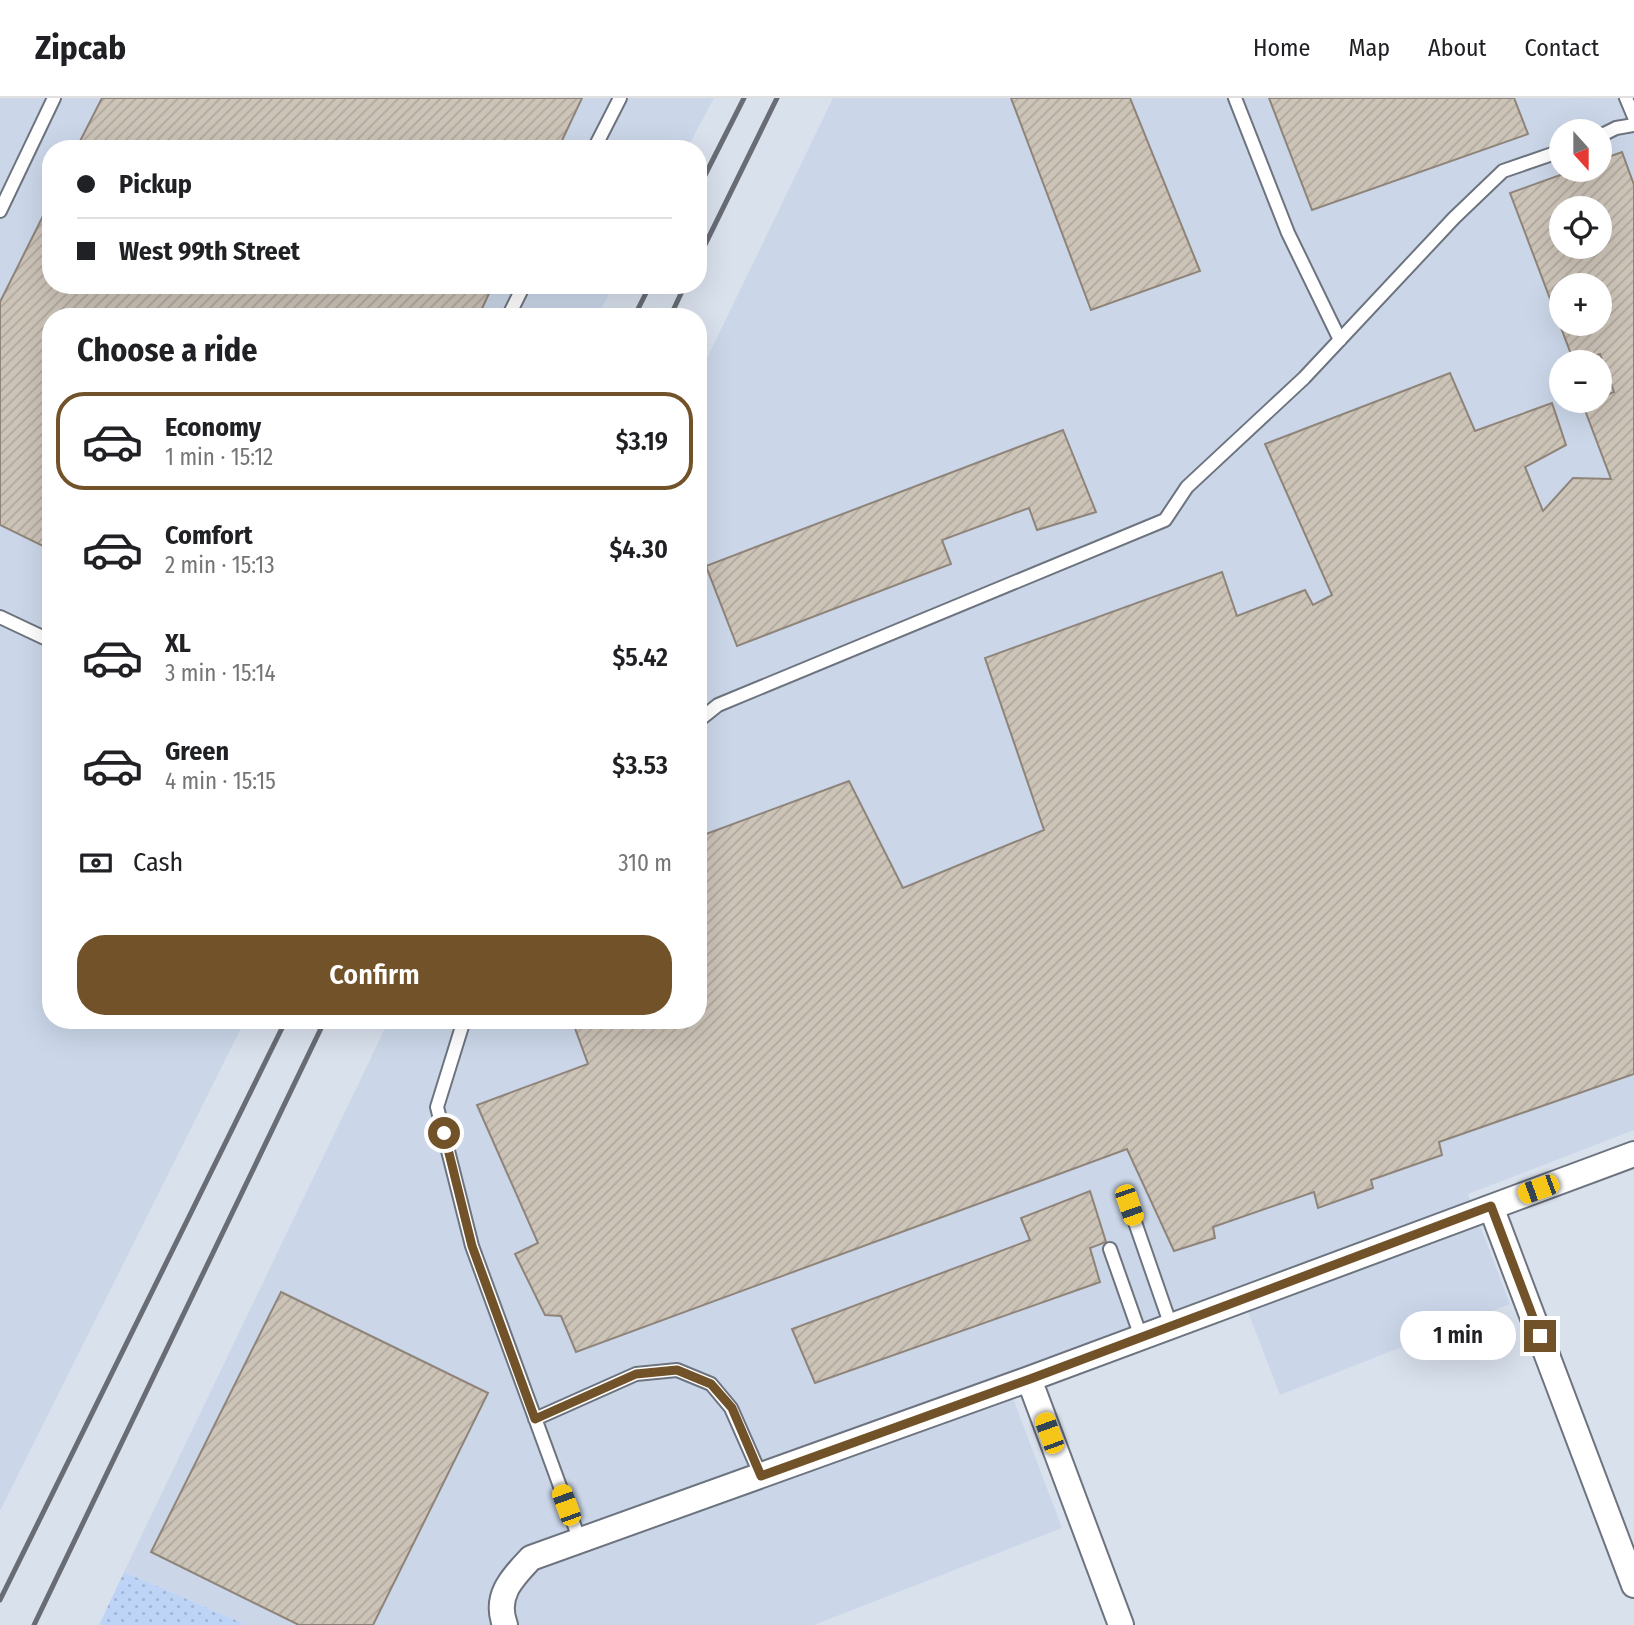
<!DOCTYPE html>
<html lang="en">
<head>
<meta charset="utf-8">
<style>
  body { margin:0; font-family:"Fira Sans Condensed",sans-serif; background:#f2f2f2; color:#202124; height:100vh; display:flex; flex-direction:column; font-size:26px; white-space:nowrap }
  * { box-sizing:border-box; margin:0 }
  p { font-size:23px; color:#757577 }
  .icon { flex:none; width:38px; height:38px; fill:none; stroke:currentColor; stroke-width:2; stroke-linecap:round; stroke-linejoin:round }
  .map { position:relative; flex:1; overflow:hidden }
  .details { position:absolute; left:42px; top:210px; width:665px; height:721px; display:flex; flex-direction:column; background:#fff; border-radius:28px; box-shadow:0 7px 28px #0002 }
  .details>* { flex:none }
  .top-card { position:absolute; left:42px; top:42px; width:665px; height:154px; border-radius:28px; box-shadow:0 7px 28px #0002; display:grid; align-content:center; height:154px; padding:0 35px; background:#fff }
  .needle { width:46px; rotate:159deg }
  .tools { position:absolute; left:1549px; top:21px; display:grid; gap:14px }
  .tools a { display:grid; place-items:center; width:63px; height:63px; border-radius:50%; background:#fff; box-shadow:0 7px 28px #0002; font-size:35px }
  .end { position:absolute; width:32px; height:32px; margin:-16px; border:9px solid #725228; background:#fff; box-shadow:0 0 0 4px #fff }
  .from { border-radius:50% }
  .bubble { position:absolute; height:49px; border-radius:24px; background:#fff; box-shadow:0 7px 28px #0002; font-size:23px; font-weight:600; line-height:49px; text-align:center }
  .car { position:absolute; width:21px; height:42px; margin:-21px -10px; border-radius:9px; box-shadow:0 0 5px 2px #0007; background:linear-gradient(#f5c518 24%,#345 0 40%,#f5c518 0 76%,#345 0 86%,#f5c518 0) }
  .top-card b { display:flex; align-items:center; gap:24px; height:66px; font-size:26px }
  .top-card b+b { border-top:2px solid #e0e0e0 }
  .top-card i { width:18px; height:18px; background:#202124 }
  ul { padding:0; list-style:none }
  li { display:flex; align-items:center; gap:21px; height:98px; margin:0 14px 10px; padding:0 21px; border:4px solid transparent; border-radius:28px }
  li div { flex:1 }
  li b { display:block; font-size:26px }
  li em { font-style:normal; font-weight:600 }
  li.current { border-color:#725228 }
  li>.icon { width:63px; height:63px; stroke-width:1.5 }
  h2 { padding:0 35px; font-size:32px; line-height:84px }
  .pay { display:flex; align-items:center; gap:18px; height:77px; padding:0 35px; font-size:26px }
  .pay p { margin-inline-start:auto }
  .button { display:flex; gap:14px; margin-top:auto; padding:14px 35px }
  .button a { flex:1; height:80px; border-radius:28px; background:#725228; color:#fff; font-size:28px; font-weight:600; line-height:80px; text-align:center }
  header { display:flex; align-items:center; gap:42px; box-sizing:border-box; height:98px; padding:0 35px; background:#fff; border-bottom:2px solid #e0e0e0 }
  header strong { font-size:33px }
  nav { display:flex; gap:38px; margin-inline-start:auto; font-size:24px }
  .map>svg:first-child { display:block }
  .built { fill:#cbd7e9; fill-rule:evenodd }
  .park { fill:url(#park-dots) }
  .building { fill:url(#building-hatch); stroke:#8e847a; stroke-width:2; fill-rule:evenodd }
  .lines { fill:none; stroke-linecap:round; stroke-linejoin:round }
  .lane-casing { stroke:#6d747f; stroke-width:16 }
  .street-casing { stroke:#6d747f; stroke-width:28 }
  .lane { stroke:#fff; stroke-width:12 }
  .street { stroke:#fff; stroke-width:24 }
  .rail { stroke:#686c74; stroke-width:5 }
  .route { stroke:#725228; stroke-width:9 }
</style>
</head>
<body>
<header>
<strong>Zipcab</strong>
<nav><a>Home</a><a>Map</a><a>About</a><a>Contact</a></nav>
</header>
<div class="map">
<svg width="1634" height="1527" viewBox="0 0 1634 1527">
  <defs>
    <pattern id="park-dots" width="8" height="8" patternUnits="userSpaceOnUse" patternTransform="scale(1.75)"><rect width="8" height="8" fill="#bdd4f7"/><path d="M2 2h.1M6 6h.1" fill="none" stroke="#a2b6d4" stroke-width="1.8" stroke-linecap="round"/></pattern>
    <pattern id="building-hatch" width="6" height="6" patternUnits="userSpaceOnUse" patternTransform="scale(1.75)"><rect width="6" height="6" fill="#cdc4b8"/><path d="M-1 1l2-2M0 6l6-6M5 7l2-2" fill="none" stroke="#b0a89e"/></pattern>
  </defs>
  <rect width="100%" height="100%" fill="#d9e1ed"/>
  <!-- built -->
  <path class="built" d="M0,0H714L687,51H51V187H614L597,219H51V922H245L0,1413Z
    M833,0H1634V1032L1468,1096L1510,1206L1280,1297L1238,1188L1005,1279L1062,1430L814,1527H247L124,1474L389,922H698V279ZM1561,33H1600V72H1561ZM1561,110H1600V149H1561ZM1561,187H1600V226H1561ZM1561,264H1600V303H1561Z"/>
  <!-- park -->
  <path class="park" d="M124,1474L247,1527H99Z"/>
  <!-- building -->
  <path class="building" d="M102,0H582L558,51H76Z
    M1011,0H1130L1200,173L1091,212Z
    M1269,0H1514L1528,36L1312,112Z
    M1622,54L1634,87V976L1439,1044L1442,1057L1371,1082L1373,1090L1318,1110L1314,1094L1213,1129L1215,1140L1174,1153L1127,1051L576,1254L561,1218L545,1217L515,1156L538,1145L477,1007L588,966L572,922H698V739L849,683L903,790L1044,732L985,560L1222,474L1237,518L1305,492L1313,507L1332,497L1265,346L1450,275L1475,333L1552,305L1566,347L1525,369L1543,413L1573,380L1611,381L1583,307L1600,303V300L1614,294L1600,256L1574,264L1510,95L1574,72H1600V62ZM1561,110H1600V149H1561ZM1561,187H1600V226H1561Z
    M51,102V187H493L478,219H51V452L0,427V204Z
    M1063,332L1096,414L1037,432L1029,410L942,442L951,466L737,548L706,468Z
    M1090,1093L1106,1144L1090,1150L1100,1184L815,1285L792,1231L1030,1142L1021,1120Z
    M281,1194L488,1295L373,1527H299L151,1454Z"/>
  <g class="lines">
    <defs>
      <path id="lane" d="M1235,0L1288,135L1340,242
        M1626,0L1634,19
        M1600,38L1616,30L1634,27
        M594,51L620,0
        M0,113L54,0
        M508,219L524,187
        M0,519L51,543
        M698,623L718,607L1165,422L1187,389L1304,280L1454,120L1503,73L1561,53
        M464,922L437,1009L472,1148L580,1443
        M1129,1107L1171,1228
        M1110,1151L1141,1239
        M535,1321L636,1276L677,1272L711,1286L731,1310L761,1378"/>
      <path id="street" d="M1491,1109L1634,1487
        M1029,1281L1121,1527
        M505,1527C494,1498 512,1480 531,1460L1029,1281L1634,1056"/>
    </defs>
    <!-- lane casing -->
    <use href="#lane" class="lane-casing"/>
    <!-- street casing -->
    <use href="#street" class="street-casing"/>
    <!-- lane -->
    <use href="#lane" class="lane"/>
    <!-- street -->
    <use href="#street" class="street"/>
    <!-- rail -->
    <path class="rail" d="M698,91L744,0
      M698,161L777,0
      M634,219L650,187
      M670,219L685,187
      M0,1502L286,922
      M34,1527L325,922"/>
  </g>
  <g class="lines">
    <!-- route -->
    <path class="route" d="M444,1035L472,1148L535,1321L636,1276L677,1272L711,1286L732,1310L761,1378L1030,1281L1491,1108L1540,1238"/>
  </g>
</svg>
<div class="tools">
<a><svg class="needle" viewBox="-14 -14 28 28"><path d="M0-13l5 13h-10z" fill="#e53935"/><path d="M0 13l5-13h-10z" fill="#757577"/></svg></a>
<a><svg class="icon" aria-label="locate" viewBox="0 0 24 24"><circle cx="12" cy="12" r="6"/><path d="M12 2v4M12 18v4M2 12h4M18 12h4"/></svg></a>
<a>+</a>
<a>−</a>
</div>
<i class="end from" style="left:444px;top:1035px"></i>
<i class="end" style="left:1540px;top:1238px"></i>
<div class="bubble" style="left:1400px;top:1213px;width:116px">1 min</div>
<i class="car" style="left:1538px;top:1091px;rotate:250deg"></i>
<i class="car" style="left:1129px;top:1107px;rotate:161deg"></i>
<i class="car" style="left:1049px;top:1335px;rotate:340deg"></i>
<i class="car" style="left:566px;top:1407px;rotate:340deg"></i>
<div class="top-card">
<b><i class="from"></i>Pickup</b>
<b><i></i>West 99th Street</b>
</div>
<section class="details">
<h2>Choose a ride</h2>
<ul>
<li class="current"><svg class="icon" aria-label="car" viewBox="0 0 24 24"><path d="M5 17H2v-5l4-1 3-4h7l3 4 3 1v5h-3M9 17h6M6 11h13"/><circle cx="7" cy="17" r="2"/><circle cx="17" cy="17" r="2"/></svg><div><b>Economy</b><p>1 min · 15:12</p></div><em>$3.19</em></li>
<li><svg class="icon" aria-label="car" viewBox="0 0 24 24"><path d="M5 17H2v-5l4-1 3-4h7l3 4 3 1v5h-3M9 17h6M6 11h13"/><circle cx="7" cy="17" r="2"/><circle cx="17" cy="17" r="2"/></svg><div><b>Comfort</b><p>2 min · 15:13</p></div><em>$4.30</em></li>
<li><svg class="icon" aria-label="car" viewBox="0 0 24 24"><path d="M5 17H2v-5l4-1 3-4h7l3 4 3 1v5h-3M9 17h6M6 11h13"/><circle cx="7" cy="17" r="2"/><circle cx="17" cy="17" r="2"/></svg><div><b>XL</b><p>3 min · 15:14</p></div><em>$5.42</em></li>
<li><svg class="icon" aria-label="car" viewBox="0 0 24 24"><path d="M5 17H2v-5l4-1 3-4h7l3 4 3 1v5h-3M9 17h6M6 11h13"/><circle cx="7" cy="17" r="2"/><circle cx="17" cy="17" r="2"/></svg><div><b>Green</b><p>4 min · 15:15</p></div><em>$3.53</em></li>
</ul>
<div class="pay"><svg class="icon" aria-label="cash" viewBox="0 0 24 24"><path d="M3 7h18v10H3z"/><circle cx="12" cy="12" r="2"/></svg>Cash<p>310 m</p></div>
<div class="button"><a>Confirm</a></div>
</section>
</div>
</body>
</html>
